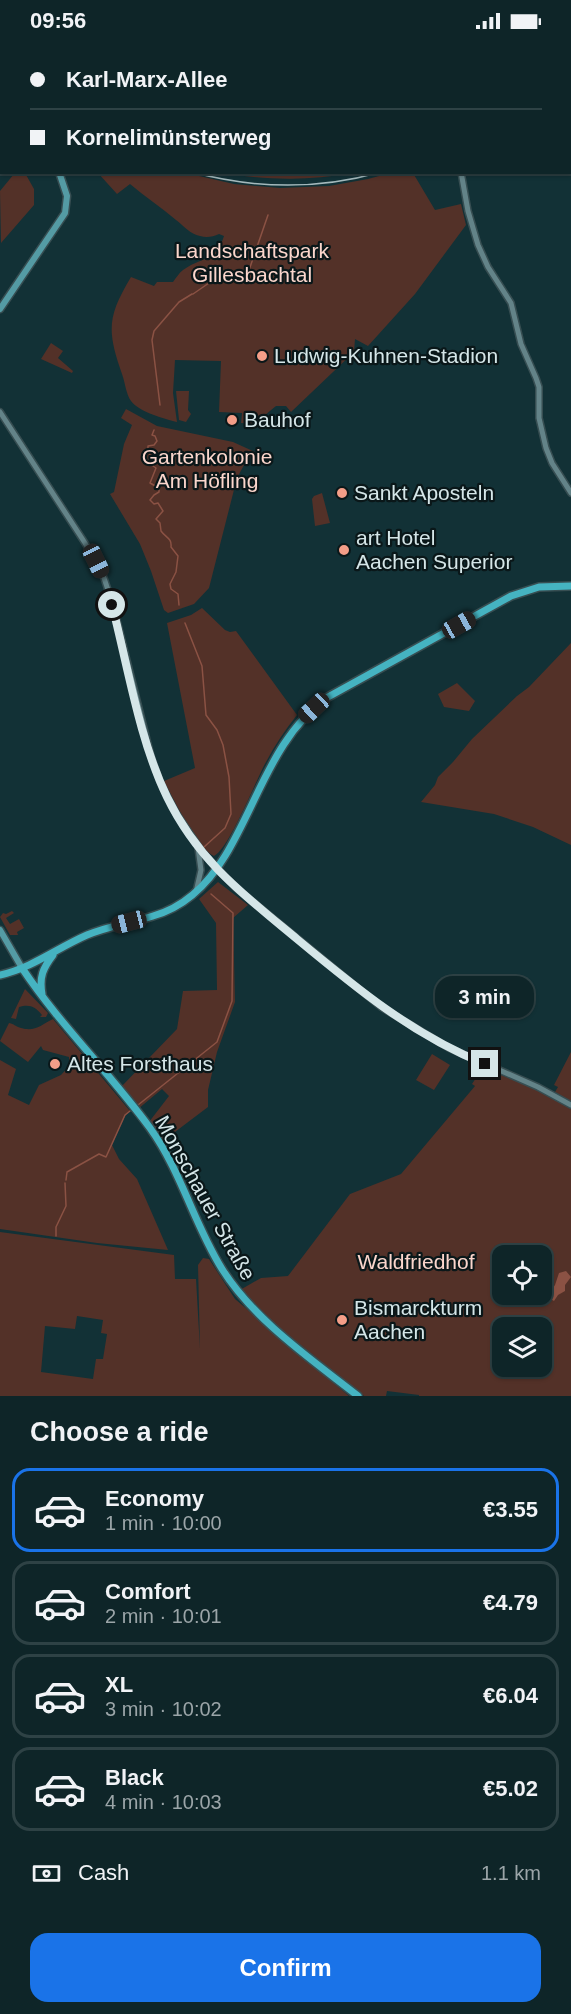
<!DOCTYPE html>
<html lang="en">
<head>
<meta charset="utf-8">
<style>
  body { margin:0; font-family:Helvetica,sans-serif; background:#1c3134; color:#f1f3f6; height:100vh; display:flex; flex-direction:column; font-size:22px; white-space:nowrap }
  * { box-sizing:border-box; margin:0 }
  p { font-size:20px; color:#9ba5a8 }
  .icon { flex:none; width:33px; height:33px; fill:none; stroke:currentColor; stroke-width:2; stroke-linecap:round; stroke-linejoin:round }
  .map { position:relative; height:1354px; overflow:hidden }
  .side { display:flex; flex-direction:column; background:#0e2528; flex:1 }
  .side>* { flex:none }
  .top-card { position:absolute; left:0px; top:0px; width:572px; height:132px; box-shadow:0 2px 4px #0004,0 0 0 2px #2e4245; display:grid; align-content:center; height:132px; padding:0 30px; background:#0e2528 }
  .controls { position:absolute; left:492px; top:1203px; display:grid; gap:12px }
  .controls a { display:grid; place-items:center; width:60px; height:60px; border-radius:12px; background:#0e2528; box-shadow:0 2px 4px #0004,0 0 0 2px #2e4245; font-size:30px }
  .end { position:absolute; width:27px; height:27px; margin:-14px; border:8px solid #d5e6e8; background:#111; box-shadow:0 0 0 3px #111 }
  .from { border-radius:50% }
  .bubble { position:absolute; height:42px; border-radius:18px; background:#0e2528; box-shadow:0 2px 4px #0004,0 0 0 2px #2e4245; font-size:20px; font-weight:800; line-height:42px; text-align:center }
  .car { position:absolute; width:18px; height:36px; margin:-18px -9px; border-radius:8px; box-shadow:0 0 4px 2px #0007; background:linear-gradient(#222 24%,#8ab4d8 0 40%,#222 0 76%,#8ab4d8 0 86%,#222 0) }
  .top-card b { display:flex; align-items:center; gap:21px; height:57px; font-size:22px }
  .top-card b+b { border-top:2px solid #2e4245 }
  .top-card i { width:15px; height:15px; background:#f1f3f6 }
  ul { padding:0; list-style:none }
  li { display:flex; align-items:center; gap:18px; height:84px; margin:0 12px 9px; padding:0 18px; border:3px solid #2e4245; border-radius:18px }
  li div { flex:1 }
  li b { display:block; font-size:22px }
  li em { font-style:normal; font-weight:800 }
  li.active { border-color:#1a73e8 }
  li>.icon { width:54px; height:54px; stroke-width:1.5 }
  h2 { padding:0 30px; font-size:27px; line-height:72px }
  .pay { display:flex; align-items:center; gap:15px; height:66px; padding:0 30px; font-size:22px }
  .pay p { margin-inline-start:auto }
  .action { display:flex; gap:12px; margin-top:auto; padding:12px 30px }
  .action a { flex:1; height:69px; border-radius:18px; background:#1a73e8; color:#fff; font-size:24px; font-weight:800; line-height:69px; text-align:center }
  .status { display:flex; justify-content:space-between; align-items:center; height:42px; padding:0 30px; background:#0e2528; direction:ltr }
  .status svg { height:16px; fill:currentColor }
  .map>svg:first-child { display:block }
  .green { fill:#533128; fill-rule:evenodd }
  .water { fill:#8b5244 }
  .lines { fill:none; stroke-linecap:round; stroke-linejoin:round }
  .stream { stroke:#8b5244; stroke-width:1.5 }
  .tertiary-casing { stroke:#374e52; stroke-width:8 }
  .secondary-casing { stroke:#374e52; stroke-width:9 }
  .primary-casing { stroke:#374e52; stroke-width:10 }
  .tertiary { stroke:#638388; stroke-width:5 }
  .secondary { stroke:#549ba4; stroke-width:6 }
  .primary { stroke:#45b3c1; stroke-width:7 }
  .rail { stroke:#a4b9bc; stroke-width:1.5 }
  .route { stroke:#d5e6e8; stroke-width:8 }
  .poi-dot { fill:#f49e88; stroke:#0a1719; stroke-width:2 }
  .labels { text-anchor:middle; stroke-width:4.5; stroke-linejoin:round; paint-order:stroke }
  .park-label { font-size:21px; fill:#fbd6cc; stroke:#0a1719 }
  .poi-label { font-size:21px; fill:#d5e6e8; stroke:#0a1719; text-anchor:start }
  .street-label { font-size:21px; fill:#d5e6e8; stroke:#0a1719 }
</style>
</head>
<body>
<div class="status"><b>09:56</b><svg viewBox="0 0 49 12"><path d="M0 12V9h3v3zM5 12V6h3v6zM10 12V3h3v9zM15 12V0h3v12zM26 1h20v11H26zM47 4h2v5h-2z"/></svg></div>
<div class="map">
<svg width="571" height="1354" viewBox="0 0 571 1354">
  <rect width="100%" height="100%" fill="#123136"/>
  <!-- green -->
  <path class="green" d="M14,131H25L34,147V163L1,201L0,149L14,132Z
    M98,131H186L234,142L280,146L329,144L368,137L390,131H413L435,168L461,162L466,183L415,252L368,304L355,297L354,310L291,370L286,364H276L254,382L241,381L242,371L219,370L221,319L175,318L173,351L177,380C165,377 139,370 131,359C126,352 125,340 122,332C107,289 107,275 131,235L154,244L157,240H173C176,236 179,231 183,228C201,215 216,220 224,194L219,192C213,195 206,196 200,194C190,192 184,184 176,178C161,165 145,155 130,142L117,152Z
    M223,131H352C309,139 266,138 223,131Z
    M51,301L63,309L58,316L73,329L72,331L41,317Z
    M176,349H189L188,368L191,372L186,380L179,378Z
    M126,367L157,384L233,400L255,410L244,423L237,436L209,546L194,562L168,571L164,568L151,529L140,502L110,452L114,450L124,402L132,383L121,376Z
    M322,451L330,481L315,484L312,457L314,454Z
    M202,566L225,588L230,590L236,589L297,673C285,688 275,703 266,720C256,738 229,807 214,814C198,807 173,757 164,739L195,726L167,581L191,573Z
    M571,601V803L533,785L494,772L421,760L435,743L438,735L453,720L472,697L517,654L529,645Z
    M457,641L475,659L469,669L444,665L438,652Z
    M218,840L248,863L233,876L235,960L217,1010L208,1048V1065L163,1099L149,1080L169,1054L162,1047L138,1067L121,1045L177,987L183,949L217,948L216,881L199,857Z
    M12,869L14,871L6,876L10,882L19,877L24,886L17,890L18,893H10L0,875L3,871L6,872Z
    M25,947L48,971L46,975H40L42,973C35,964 29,962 19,965L16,977L11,976Z
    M53,977L130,1069L125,1074L112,1103L119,1117L137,1137L168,1208L97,1201L0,1187V1018L16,1027L8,1053L29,1063L39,1043L61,1033L71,1022L69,1020V1015L43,1008L41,1004L28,1020L0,999L9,981C15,982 14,984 21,986C35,990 41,983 53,977Z
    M571,1010V1060L555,1050L558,1045L554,1043Z
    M432,1012L450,1023L434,1048L416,1038Z
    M482,1027C513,1036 544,1049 571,1066V1354H419V1353L387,1349L386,1354H364L277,1284L240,1248L261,1236L288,1234L350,1152L401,1132L475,1044L472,1042ZM502,1214H542V1252H502ZM502,1286H542V1324H502Z
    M0,1190L174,1213L175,1237H196L200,1307L198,1223L203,1216L209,1217L235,1257L349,1354H0ZM77,1274L103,1278L101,1291L107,1292L103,1317H96L93,1337L41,1330L45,1284L75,1287Z"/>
  <!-- water -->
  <path class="water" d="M566,1229L571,1235L565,1243V1249L558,1253L554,1259L547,1255L555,1243L559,1231Z"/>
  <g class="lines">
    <!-- stream -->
    <path class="stream" d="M570,78L571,76
      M570,87L571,89
      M193,252L209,241L247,234L268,173
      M160,363L152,298L154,289L179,260L192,252
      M154,388L152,393L155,394L157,399L154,403L148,404V407L151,409L148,419L154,420L153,424L156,426L150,441L159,446V450L154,453L150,458L154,462L158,461L163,469L156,477L160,481L161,489C166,496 172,496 171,505L178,514L176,530L170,542L171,547L178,552L179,563
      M185,581L202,624L206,673L217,688L223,703L229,735L231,772L225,786L204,805
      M138,1063L217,1000L232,959L233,871L211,852
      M66,1138L67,1130L99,1112L106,1115L125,1073L130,1069
      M56,1194V1185L66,1164L65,1141"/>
    <defs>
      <path id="tertiary" d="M430,0L431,2
        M440,0V2
        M461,130L468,169L478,203L488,225L511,261L521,302L536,336L539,345V376L546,406L552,421L571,451
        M0,370L85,501L103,533L113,563L151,714L160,740L176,771L203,811L236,846L381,965L449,1006L538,1045L571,1063
        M196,850L201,828L198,806"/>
      <path id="secondary" d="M0,87L2,88
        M0,267L65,171L67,154L59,130
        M0,888L22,926"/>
      <path id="primary" d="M22,926C60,983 110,1031 150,1086C181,1129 194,1182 222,1227C254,1278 311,1317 358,1354
        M0,933C32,926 57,906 87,893C108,884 131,881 153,874C185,865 208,842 225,814C258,760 274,693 328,655L511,554L539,545L571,544
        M42,952C39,935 43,926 53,913"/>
    </defs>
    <!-- tertiary casing -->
    <use href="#tertiary" class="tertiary-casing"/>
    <!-- secondary casing -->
    <use href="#secondary" class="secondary-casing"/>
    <!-- primary casing -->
    <use href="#primary" class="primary-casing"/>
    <!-- tertiary -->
    <use href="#tertiary" class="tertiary"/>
    <!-- secondary -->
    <use href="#secondary" class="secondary"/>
    <!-- primary -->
    <use href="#primary" class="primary"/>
    <!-- rail -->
    <path class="rail" d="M560,2L561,0
      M0,48L2,49
      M192,130C255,147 318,148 381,130"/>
  </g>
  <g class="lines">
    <!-- route -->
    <path class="route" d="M112,563C128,625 139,697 167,755C198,819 244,853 297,897C356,946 413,993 485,1022"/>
  </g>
  <!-- markers -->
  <g class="poi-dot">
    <circle cx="262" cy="314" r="6"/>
    <circle cx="232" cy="378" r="6"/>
    <circle cx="342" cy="451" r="6"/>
    <circle cx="344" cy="508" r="6"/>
    <circle cx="55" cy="1022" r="6"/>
    <circle cx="342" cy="1278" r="6"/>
  </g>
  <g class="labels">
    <!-- park labels -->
    <g class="park-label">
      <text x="252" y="216">Landschaftspark<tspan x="252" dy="24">Gillesbachtal</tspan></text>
      <text x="207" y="422">Gartenkolonie<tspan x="207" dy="24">Am Höfling</tspan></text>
      <text x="416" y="1227">Waldfriedhof</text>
    </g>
    <!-- poi labels -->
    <g class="poi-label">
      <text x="274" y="321">Ludwig-Kuhnen-Stadion</text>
      <text x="244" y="385">Bauhof</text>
      <text x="354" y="458">Sankt Aposteln</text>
      <text x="356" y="503">art Hotel<tspan x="356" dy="24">Aachen Superior</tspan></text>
      <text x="67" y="1029">Altes Forsthaus</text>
      <text x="354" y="1273">Bismarckturm<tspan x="354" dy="24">Aachen</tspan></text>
    </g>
    <!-- street labels -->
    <g class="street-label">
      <text transform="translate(205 1156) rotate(61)" y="7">Monschauer Straße</text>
    </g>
  </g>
</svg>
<div class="controls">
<a><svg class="icon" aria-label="locate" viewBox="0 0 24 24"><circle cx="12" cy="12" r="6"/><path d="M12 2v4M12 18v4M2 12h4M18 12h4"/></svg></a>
<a><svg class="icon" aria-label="layers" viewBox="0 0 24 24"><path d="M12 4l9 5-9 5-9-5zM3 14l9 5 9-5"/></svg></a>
</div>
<i class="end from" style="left:112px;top:563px"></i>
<i class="end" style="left:485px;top:1022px"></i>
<div class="bubble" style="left:435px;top:934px;width:99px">3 min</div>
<i class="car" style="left:96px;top:519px;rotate:154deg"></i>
<i class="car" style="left:459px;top:583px;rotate:61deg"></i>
<i class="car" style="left:314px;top:666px;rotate:227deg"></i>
<i class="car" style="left:129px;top:880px;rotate:256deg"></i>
<div class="top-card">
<b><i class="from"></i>Karl-Marx-Allee</b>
<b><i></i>Kornelimünsterweg</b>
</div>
</div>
<section class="side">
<h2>Choose a ride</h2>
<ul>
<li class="active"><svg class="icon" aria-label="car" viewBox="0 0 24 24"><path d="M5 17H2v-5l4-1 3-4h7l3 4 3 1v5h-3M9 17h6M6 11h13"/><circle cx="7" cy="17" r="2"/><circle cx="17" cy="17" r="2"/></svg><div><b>Economy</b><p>1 min · 10:00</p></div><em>€3.55</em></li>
<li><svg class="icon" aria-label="car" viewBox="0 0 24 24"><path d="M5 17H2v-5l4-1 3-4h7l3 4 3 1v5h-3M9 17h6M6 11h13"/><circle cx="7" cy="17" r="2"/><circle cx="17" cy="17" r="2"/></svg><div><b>Comfort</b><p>2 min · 10:01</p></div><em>€4.79</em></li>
<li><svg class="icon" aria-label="car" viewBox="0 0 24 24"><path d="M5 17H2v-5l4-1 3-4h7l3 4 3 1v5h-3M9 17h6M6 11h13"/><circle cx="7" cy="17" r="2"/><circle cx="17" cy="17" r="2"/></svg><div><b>XL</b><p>3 min · 10:02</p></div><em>€6.04</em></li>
<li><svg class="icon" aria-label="car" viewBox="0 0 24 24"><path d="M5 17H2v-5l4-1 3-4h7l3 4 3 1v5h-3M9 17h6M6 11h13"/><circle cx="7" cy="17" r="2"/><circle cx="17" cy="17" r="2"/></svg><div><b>Black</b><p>4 min · 10:03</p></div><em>€5.02</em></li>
</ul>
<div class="pay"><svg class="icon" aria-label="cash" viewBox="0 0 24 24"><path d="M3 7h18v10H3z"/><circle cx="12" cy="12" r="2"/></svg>Cash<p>1.1 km</p></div>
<div class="action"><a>Confirm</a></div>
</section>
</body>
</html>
